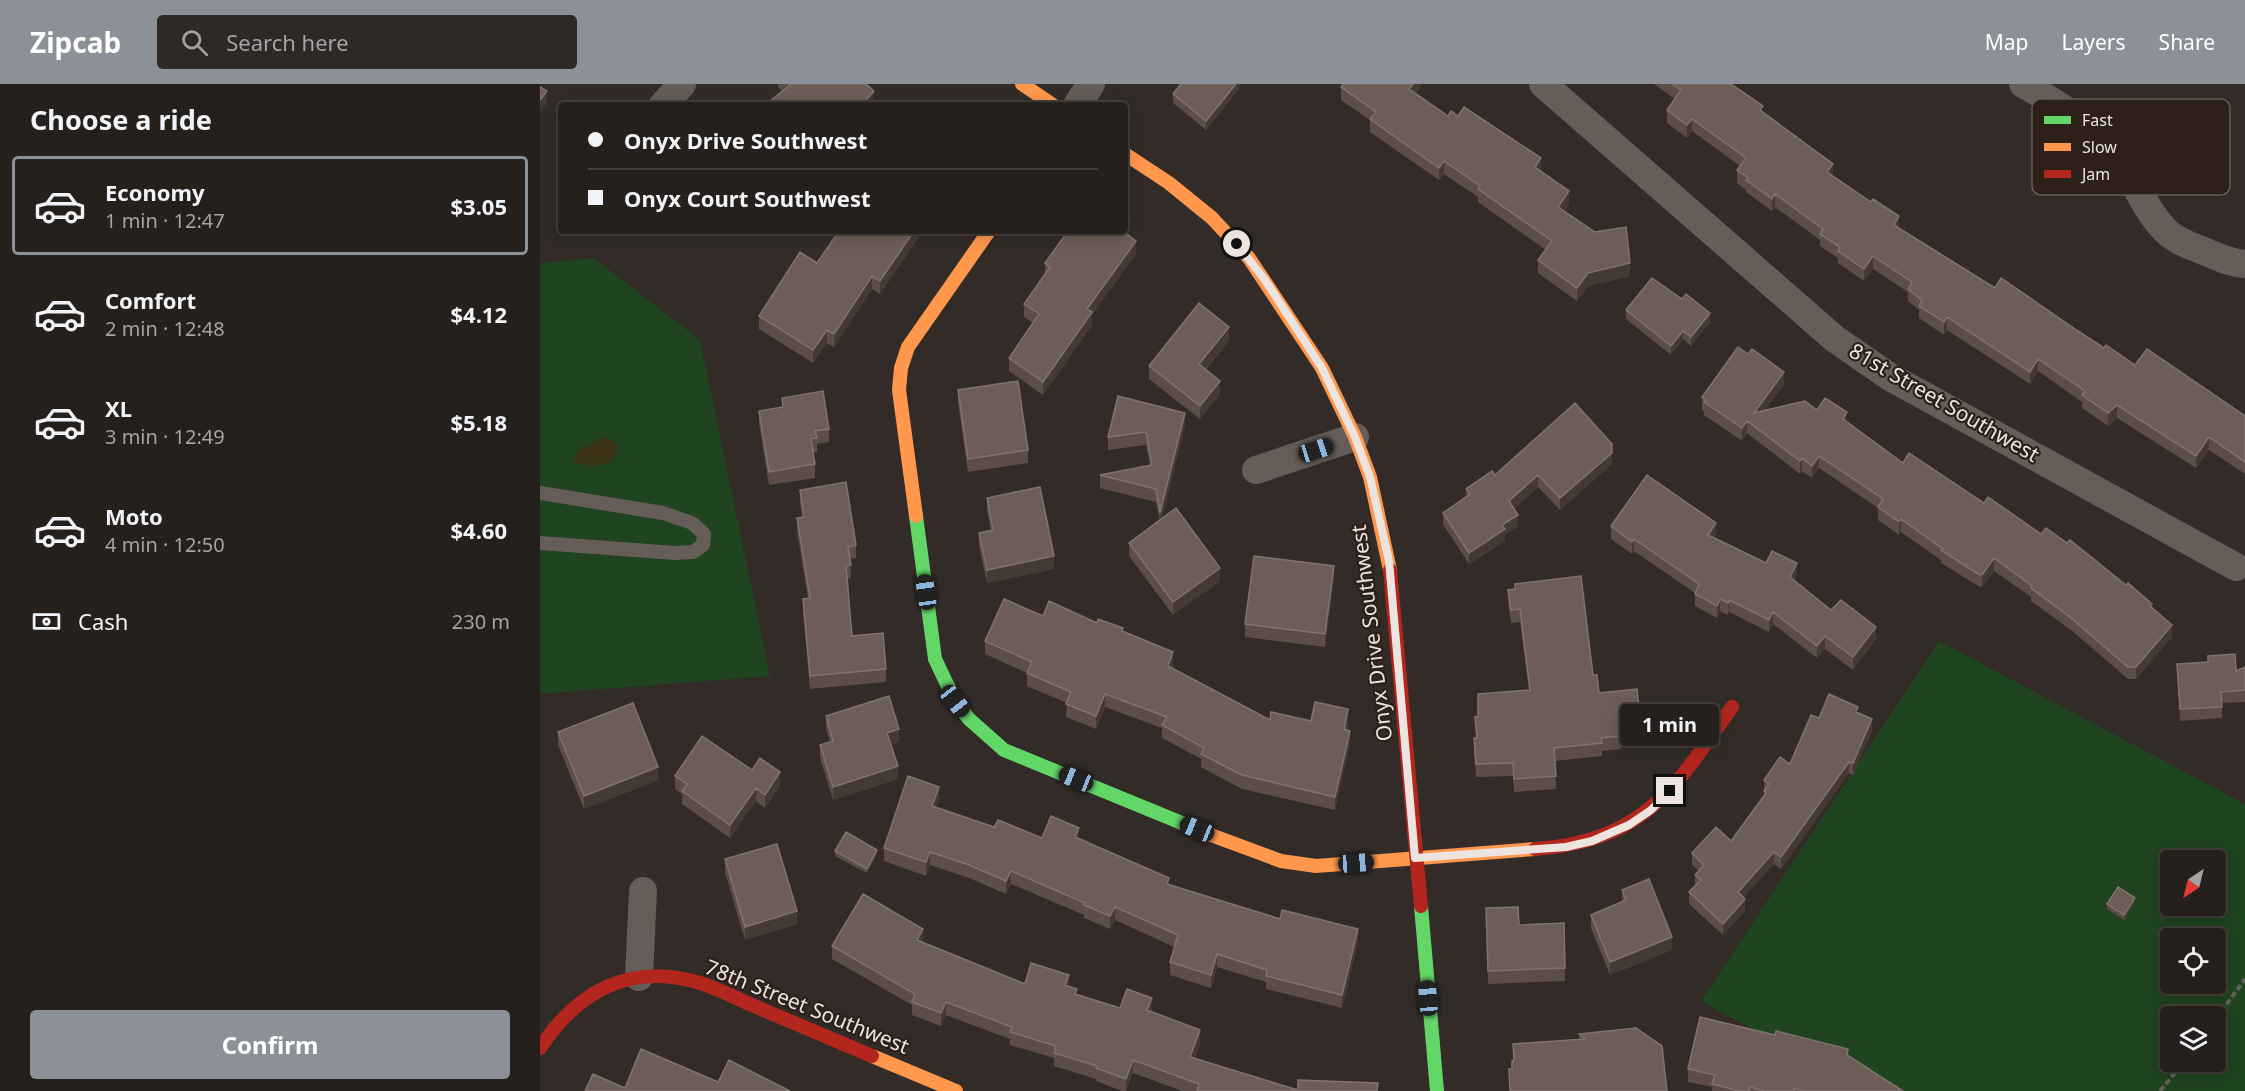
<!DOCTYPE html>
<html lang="en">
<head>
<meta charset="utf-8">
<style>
  body { margin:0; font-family:"Noto Sans",sans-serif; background:#2e2826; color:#f1f3f6; height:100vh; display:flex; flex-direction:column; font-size:22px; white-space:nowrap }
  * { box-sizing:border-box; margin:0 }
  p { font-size:20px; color:#a4a3a4 }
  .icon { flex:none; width:33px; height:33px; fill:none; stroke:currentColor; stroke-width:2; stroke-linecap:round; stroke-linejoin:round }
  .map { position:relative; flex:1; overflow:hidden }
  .side { display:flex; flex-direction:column; background:#26201d; width:540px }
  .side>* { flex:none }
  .hud { position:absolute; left:18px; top:18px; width:570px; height:132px; border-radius:6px; box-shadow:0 3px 15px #0003,0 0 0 2px #423e3b; display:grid; align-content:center; height:132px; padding:0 30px; background:#26201d }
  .needle { width:39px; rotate:215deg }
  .tools { position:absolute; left:1620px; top:766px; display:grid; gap:12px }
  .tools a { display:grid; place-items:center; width:66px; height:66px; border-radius:6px; background:#26201d; box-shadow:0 3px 15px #0003,0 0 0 2px #423e3b; font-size:30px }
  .end { position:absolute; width:27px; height:27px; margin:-14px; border:8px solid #ede4df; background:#111; box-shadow:0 0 0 3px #111 }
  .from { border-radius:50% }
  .bubble { position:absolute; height:42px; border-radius:6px; background:#26201d; box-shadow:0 3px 15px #0003,0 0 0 2px #423e3b; font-size:20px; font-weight:700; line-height:42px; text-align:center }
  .car { position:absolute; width:18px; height:36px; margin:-18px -9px; border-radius:8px; box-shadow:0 0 4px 2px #0007; background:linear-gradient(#222 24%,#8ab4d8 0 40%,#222 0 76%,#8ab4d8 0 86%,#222 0) }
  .hud b { display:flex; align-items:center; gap:21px; height:57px; font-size:22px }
  .hud b+b { border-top:2px solid #423e3b }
  .hud i { width:15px; height:15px; background:#f1f3f6 }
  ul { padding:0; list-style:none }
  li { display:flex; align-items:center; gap:18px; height:99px; margin:0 12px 9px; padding:0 18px; border:3px solid transparent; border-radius:6px }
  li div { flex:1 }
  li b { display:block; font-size:22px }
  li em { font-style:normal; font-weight:700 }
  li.selected { border-color:#8c9099 }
  li>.icon { width:54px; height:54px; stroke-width:1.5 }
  h2 { padding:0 30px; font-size:27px; line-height:72px }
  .pay { display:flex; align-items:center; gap:15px; height:66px; padding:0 30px; font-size:22px }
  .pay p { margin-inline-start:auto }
  .primary-button { display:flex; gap:12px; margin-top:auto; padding:12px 30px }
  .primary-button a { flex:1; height:69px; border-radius:6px; background:#8c9099; color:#fff; font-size:24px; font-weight:700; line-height:69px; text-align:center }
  header { display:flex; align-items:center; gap:36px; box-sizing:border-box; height:84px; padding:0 30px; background:#8c9099; color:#fff }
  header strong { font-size:28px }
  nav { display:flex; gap:33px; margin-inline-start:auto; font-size:21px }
  .search { width:420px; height:54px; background:#2e2826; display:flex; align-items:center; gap:15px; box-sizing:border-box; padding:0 21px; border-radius:6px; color:#a4a3a4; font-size:22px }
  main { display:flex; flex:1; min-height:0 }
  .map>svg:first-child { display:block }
  .green { fill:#204320; fill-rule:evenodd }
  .sand { fill:#3c3317 }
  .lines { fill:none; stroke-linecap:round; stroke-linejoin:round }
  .path { stroke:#675f5b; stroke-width:4; stroke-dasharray:6 3; stroke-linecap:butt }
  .lane { stroke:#665d58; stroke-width:14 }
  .street { stroke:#665d58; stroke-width:28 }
  .fast { stroke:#63d668; stroke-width:14 }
  .slow { stroke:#ff974d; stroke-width:14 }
  .jam { stroke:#b3261e; stroke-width:14 }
  .wall { fill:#5c4d46 }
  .shaded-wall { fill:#453933 }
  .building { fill:#6c5e57; stroke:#80736c; stroke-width:1.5 }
  .route { stroke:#ede4df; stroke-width:8 }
  .labels { text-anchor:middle; stroke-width:4.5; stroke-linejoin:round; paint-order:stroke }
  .street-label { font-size:21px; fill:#ede4df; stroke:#2d2018 }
  .key { fill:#2d2018; stroke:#675b54; stroke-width:1.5 }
  .key-label { font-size:16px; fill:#ede4df }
</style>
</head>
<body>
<header>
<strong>Zipcab</strong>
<div class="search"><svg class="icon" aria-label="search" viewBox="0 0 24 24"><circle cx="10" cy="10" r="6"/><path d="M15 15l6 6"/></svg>Search here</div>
<nav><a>Map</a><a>Layers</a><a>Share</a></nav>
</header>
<main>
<section class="side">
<h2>Choose a ride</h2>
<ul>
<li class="selected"><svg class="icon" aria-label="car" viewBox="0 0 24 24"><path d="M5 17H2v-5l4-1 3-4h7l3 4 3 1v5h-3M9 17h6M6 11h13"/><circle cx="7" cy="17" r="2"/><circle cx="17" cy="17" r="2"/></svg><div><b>Economy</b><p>1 min · 12:47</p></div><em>$3.05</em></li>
<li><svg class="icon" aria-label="car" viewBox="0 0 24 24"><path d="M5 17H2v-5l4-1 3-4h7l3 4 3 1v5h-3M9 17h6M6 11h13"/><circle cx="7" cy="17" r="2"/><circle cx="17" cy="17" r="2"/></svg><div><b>Comfort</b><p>2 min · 12:48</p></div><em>$4.12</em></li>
<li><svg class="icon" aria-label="car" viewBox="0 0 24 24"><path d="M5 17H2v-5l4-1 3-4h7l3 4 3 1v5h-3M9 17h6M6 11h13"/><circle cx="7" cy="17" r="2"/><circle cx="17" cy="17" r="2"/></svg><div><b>XL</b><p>3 min · 12:49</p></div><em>$5.18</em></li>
<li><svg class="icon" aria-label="car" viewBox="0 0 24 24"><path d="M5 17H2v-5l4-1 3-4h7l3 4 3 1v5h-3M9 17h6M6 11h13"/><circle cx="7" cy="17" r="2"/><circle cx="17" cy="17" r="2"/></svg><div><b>Moto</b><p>4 min · 12:50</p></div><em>$4.60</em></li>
</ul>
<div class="pay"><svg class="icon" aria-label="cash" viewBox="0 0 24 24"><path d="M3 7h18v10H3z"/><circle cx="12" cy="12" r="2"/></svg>Cash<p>230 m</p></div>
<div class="primary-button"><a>Confirm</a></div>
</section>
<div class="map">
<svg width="1705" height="1007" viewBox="0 0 1705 1007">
  <rect width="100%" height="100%" fill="#322b27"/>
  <!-- green -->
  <path class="green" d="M54,174L160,256L230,592L0,610V179Z
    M1399,557L1705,720V1007H1326L1161,917ZM1630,777H1676V822H1630ZM1630,855H1676V900H1630ZM1630,933H1676V978H1630Z"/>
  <!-- sand -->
  <path class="sand" d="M63,353C91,359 74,392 35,378L34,372L38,367Z"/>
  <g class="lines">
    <!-- path -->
    <path class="path" d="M1676,935L1705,895
      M1620,1007L1644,978"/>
    <!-- lane -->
    <path class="lane" d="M0,409L123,429L152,439L164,450L163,461L153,468L135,469L0,459"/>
    <!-- street -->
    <path class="street" d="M1003,0L1295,255L1350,293L1696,483
      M1483,0C1519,20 1554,43 1580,77C1596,99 1606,127 1625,146C1634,156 1649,161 1661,166C1676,172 1689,179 1705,180
      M123,21L142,0
      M537,21L551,0
      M716,386L815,353
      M99,893L103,807"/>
    <!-- fast -->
    <path class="fast" d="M376,432L395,575L415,617L429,635L464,666L671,751
      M881,822L897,1007"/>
    <!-- slow -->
    <path class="slow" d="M482,0L513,21
      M585,70L629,99L672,134L709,174L782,284L815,353L830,393L850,486
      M376,432L359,306L361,284L368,263L449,147
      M671,751L741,777L776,782L995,765
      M332,972L416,1007"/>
    <!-- jam -->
    <path class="jam" d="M850,486L881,822
      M995,765C1104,757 1134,705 1192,623
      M0,964C38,907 91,878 160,899C180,905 199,916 219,924C257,940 295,956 332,972"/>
  </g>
  <!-- wall -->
  <path class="wall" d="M238,0H326L334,20L332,21H225L242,7L238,3Z
    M700,0V4L666,46L633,19V10Z
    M803,0H882L876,9L908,32L1001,87L1029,120L1024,128L1090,192L1048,202L1037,217L998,189V176L1006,166L938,118V113L904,90L899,96L830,48V36L801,16V3Z
    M1114,0H1191L1293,92L1359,144L1455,204L1538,247L1564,264L1595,281L1705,332V390L1669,366L1656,384L1577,334L1568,342L1542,324V318L1498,287L1490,300L1407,246L1404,251L1379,234V226L1368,217V208L1333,185L1324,197L1298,179V174L1280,162V156L1235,123L1232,127L1206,108V106L1197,99V86L1200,82L1152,47L1147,54L1127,39V26L1135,15Z
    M299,147H383L340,210L332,205L294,263L287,259L273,279L219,245V232L277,179Z
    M596,170L552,231V241L503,311L469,287V274L493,239L484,233V220L505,190V179Z
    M1086,226L1170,238L1151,262L1143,255L1131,271L1086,235Z
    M689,256L666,286L680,310L660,335L609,295V282Z
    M1208,270L1244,301L1225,326H1277L1307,339L1363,379L1444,419L1501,450L1612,523L1632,553L1596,595H1588L1531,546L1491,517V513L1454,487L1442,503L1438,502L1401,479V476L1361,448L1359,451L1338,436V424L1279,384L1272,394L1262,387L1260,390L1207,349L1202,357L1164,331V327L1162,326V313Z
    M418,306L488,366V379L428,388L418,319Z
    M242,314L289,345V358L277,360V368H273L275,380V394L229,401L219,340V327L242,324Z
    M645,342L622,435L680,497L633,531L589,472V459L620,437L616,418L560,404V391L610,381L606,361L568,366V353Z
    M1072,380L1020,426L998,403L974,425L978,442L965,451V457L929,480L903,440V429L926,413V405L955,391Z
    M260,406L316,461V474L310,475L311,494L308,495L312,552L346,585V598L270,605L263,528V515L268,514L257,447V434L262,433L260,419Z
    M447,414L514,485L447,499L439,462V449L451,446L447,427Z
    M1071,442L1176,451L1174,454L1226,479L1257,491L1254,497L1291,526L1336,555L1313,586L1285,565L1277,574L1233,540L1229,548L1189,528L1188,531L1180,527L1177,534L1155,522V509L1094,467L1092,470L1071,455Z
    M794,495L785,563L705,553V540Z
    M975,500L1053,591L1059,609L1101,640V653L1081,655V665L1062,667V672L1015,677L1016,705L974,708L973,692L936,693L934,667V654H936L935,633L989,606L980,538L971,539L968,519V506L975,505Z
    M503,532L557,539L583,548L633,581L632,584L730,636L808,638L807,646L810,660L795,726L702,705L661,683V675L622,654V644L565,623L556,645L526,633L527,619L487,602V589L445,570V557Z
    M1637,580L1696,587L1705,583V618L1682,619V634L1640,637Z
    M1318,628L1332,647L1313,691L1309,689L1241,785L1234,780L1203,813L1205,827L1183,851L1149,820V808L1155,801V791L1159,787L1152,781V769L1191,757L1224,712V696L1250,680L1279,634Z
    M286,632L359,658L351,661L358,695L293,716L280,674V661L290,658L286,645Z
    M18,648L118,696L44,725L18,661Z
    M212,686L240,701L225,724L216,717L190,754L142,720V710L135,705V692Z
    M399,716L396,723L454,743L502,754H539L629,800L818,858L802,924L726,905V898L677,883L671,904L630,891V878L634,863L575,836L570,845L544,834V831L471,800L466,810L429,794L390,781L386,792L344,777V764Z
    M295,767L337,770L327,789L295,772Z
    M185,775L257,840L205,856L185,788Z
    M1082,806L1132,866L1070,891L1051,844V831L1082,818Z
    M1595,819L1584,836L1567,825V820Z
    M946,824L979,841L1024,839L1025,897L948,900Z
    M383,858V859L485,900L529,902L537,911L580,924L612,927L660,959L655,974L758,1006L838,1007H642L593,989L586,1007H582L556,997V995L514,982V974L470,961V955L406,931L401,942L372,931V921L292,875V862Z
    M1039,950L1127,1007H970L969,985H972V977H973V960L1039,955Z
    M1308,972L1363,1007H1172V1003L1148,998V985Z"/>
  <!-- shaded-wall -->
  <path class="shaded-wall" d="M696,0H700V4L666,46V37Z
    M873,0H882L869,18V5Z
    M7,7V19L0,28V16Z
    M334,7V20L332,21H321Z
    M1152,35V47L1147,54V41Z
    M1001,74V87L995,83Z
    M904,77V90L899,96V84Z
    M1293,80V92L1287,88Z
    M1029,107V120L1018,136V123Z
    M1235,110V123L1232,127V115Z
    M1359,132V145L1354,141Z
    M374,147H383L340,210V197Z
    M596,157V170L552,231V241L503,311V298L547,225Z
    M1333,172V185L1324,197V185Z
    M1090,179V192L1048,202L1037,217V204L1048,189Z
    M332,192V205L294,263V250Z
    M1170,229V238L1151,262V253Z
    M1407,233V246L1404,251V238Z
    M689,243V256L659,294V280Z
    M287,246V259L273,279V266Z
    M1143,247V255L1131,271V262Z
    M1498,275V287L1490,300V288Z
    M1244,288V301L1214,341V329Z
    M680,297V310L660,335V322Z
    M1577,321V334L1568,342V329Z
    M1307,328V341L1303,335Z
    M645,329V342L620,442V429Z
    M1207,337V349L1202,357V344Z
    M1669,353V366L1656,384V372Z
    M1072,369V380L1020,426V414Z
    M1279,372V384L1272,394V382Z
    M1262,374V387L1260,390V377Z
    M998,391V403L969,429V417Z
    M978,431V442L965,451V457L929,480V469L962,441Z
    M1361,435V448L1359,451V438Z
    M1176,439V451L1168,463V451Z
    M1094,455V467L1092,470V458Z
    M514,472V485L447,499V486Z
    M1454,474V487L1442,503V491Z
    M1257,479V491L1250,506V493Z
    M794,482V495L785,563V550Z
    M680,484V497L633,531V518Z
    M1180,515V527L1177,534V522Z
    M1189,516V528L1188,531V519Z
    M1233,528V540L1229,548V536Z
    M1632,541V553L1596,595V583Z
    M1336,543V555L1313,586V573Z
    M1285,552V565L1277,574V562Z
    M633,568V581L628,595V582Z
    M565,610V623L556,645V632Z
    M808,625V638L804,658V645Z
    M1332,635V647L1313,691V679Z
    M359,645V658L347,662V649Z
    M810,647V660L795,726V713Z
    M1309,678V689L1241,785V773Z
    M358,682V695L293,716V703Z
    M118,683V696L44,725V712Z
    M240,688V701L225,724V711Z
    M399,703V716L392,735V722Z
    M216,704V717L190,754V741Z
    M539,744V757L535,753Z
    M337,766V770L327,789V785Z
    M390,768V781L386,792V778Z
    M1234,768V780L1198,820V808Z
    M471,787V800L466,810V797Z
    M1595,814V819L1584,836V831Z
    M1205,815V827L1183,851V840Z
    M575,823V836L570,845V832Z
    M257,827V840L205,856V843Z
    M383,845V858L377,869V856Z
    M818,845V858L802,924V911Z
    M1132,853V866L1070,891V878Z
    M677,870V883L671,904V891Z
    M529,891V904L525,901Z
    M612,914V927L607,926Z
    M406,918V931L401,942V929Z
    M660,946V959L650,986V973Z
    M593,976V989L586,1007V995Z"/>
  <!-- building -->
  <path class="building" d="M249,0H326L334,7L321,21H225L250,1Z
    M641,0H696L666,37L633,10Z
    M803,0H873L869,5L908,32L911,27L918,32L924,23L1001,74L995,83L1029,107L1018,123L1055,148L1086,143L1090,179L1048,189L1037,204L998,176L1012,157L938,105L940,102L904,77L899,84L830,35L836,28L801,3Z
    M1132,0H1191L1223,22L1220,26L1293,80L1287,88L1331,118L1333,115L1359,132L1354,141L1455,204L1461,194L1538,247L1564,264L1566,261L1595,281L1607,265L1705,332V378L1669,353L1656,372L1577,321L1568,329L1542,311L1545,307L1498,275L1490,288L1407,233L1404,238L1379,222L1382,216L1368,205L1372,198L1333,172L1324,185L1298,167L1300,163L1280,150L1283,145L1235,110L1232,115L1206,96L1208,94L1197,86L1206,74L1152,35L1147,41L1127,26L1141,6Z
    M0,3L7,7L0,16Z
    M299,147H374L340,197L332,192L294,250L287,246L273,266L219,232L260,168L277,179Z
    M528,147H583L596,157L547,225L552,228L503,298L469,274L499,230L484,220L510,183L505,179Z
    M1112,194L1142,215L1146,210L1170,229L1151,253L1143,247L1131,262L1086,226Z
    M659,219L689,243L659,280L680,297L660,322L609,282Z
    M1198,263L1208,270L1212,265L1244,288L1214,329L1265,317L1277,326L1285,314L1307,328L1303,335L1363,379L1369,369L1444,419L1448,413L1501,450L1506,444L1527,459L1530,456L1586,501L1588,499L1612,520L1610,522L1632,541L1596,583H1588L1531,534L1491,504L1492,502L1454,474L1442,491L1438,490L1401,466L1403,465L1361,435L1359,438L1338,423L1343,415L1279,372L1272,382L1262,374L1260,377L1207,337L1202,344L1164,318L1166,316L1162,313Z
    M478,297L488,366L428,375L418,306Z
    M283,307L289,345L275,347L277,354L271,355L275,380L229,388L219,327L243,323L242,314Z
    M578,312L645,329L620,429L616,405L560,391L612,381L606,348L568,353Z
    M1035,319L1072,360V369L1020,414L998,391L969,417L978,431L962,441L965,445L929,469L903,429L930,410L926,405L952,387L955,391Z
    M1107,391L1176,439L1168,451L1226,479L1232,467L1257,479L1250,493L1291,526L1301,516L1336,543L1313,573L1285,552L1277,562L1233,528L1229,536L1189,516L1188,519L1180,515L1177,522L1155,510L1159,500L1094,455L1092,458L1071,442Z
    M306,398L316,461L308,463L311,481L306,482L312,552L343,549L346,585L270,592L263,515L270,514L257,434L264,433L260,406Z
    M500,403L514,472L447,486L439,449L453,446L447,414Z
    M636,424L680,484L633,518L589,459Z
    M714,472L794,482L785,550L705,540Z
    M1041,492L1053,591H1057L1059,609L1097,605L1101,640L1081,642V652L1061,654L1062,659L1014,664L1016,692L974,695L973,679L936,680L934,654H937L935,633L938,632V610L990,606L980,525L971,526L968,506L975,505V500Z
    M464,515L503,532L509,517L557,539L558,535L583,544L582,547L633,568L628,582L730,636L731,628L771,637L775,618L808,625L804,645L810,647L795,713L702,691L661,670L664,664L622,641L627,633L565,610L556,632L526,620L531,608L487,589L492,578L445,557Z
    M1695,570L1696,587L1705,583V606L1681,608L1682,623L1640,625L1637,580L1668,578V572Z
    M1289,610L1318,623L1316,628L1332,635L1313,679L1309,678L1241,773L1234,768L1198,808L1205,815L1183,840L1149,808L1161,796L1155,791L1164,781L1152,769L1176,743L1191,757L1226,709L1224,707L1229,700L1224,696L1240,673L1250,680L1271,631L1279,634Z
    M349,612L359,645L347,649L358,682L293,703L280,661L293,657L286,632Z
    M93,619L118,683L44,712L18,648Z
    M162,652L212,686L220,674L240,688L225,711L216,704L190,741L142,707L147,700L135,692Z
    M368,692L399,703L392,722L454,743L458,736L502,754L511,732L539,744L535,753L629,794L627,800L740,835L742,826L818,845L802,911L726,892L727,886L677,870L671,891L630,878L638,851L575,823L570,832L544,821L545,819L471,787L466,797L429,781L390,768L386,778L344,764Z
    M306,748L337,766L327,785L295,767Z
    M237,760L257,827L205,843L185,775Z
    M1109,795L1132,853L1070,878L1051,831L1086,816L1082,806Z
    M1578,803L1595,814L1584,831L1567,820Z
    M323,810L383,845L377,856L485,900L491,879L529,891L525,901L537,905L535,910L580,924L587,905L612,914L607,926L660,946L650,973L758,1006V996L838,999L837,1007H657L659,1000L593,976L586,995L556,984L557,982L514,969L516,962L470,948L472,943L406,918L401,929L372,918L375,910L292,862Z
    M978,823L979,841L1024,839L1025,884L948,887L946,824Z
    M1160,933L1235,951L1236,947L1308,965L1307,971L1363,1007H1265L1254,1005V1007H1224L1210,1003L1209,1007H1200L1172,1000L1175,991L1148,985Z
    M1096,944L1122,962L1127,1007H970L969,985H972V977L974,976L973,960L1045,955L1039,950Z
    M101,965L178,998L189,976L250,1007H45L53,990L85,1004Z"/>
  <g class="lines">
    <!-- route -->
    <path class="route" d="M697,160L725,196L782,284L815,353L830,393L849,477L875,774L1026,763L1052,757L1089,741L1111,726L1130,707"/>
  </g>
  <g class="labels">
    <!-- street labels -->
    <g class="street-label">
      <text transform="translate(1404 319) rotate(30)" y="7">81st Street Southwest</text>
      <text transform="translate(832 549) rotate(-97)" y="7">Onyx Drive Southwest</text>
      <text transform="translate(267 923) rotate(22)" y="7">78th Street Southwest</text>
    </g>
  </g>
  <!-- legend -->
  <rect x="1492" y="15" width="198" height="96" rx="9" class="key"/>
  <rect x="1504" y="32" width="27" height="8" fill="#63d668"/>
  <rect x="1504" y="59" width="27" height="8" fill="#ff974d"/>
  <rect x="1504" y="86" width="27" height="8" fill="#b3261e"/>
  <g class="key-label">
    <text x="1542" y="42">Fast</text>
    <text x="1542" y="69">Slow</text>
    <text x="1542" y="96">Jam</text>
  </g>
</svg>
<div class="tools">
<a><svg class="needle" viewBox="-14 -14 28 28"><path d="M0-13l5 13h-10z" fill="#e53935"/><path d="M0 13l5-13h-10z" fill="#a4a3a4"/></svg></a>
<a><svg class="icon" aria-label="locate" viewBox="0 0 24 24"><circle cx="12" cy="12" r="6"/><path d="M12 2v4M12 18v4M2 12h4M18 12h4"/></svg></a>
<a><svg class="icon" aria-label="layers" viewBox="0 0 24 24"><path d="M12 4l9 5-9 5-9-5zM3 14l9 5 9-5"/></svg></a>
</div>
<i class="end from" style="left:697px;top:160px"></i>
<i class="end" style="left:1130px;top:707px"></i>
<div class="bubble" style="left:1080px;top:620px;width:99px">1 min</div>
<i class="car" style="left:776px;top:366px;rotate:72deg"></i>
<i class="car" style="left:386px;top:508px;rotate:352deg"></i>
<i class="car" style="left:415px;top:617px;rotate:142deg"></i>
<i class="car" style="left:536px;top:695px;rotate:292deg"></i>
<i class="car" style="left:657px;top:745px;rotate:292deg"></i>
<i class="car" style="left:816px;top:779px;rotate:86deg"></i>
<i class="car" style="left:888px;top:914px;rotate:355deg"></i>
<div class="hud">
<b><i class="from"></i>Onyx Drive Southwest</b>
<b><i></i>Onyx Court Southwest</b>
</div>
</div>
</main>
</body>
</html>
